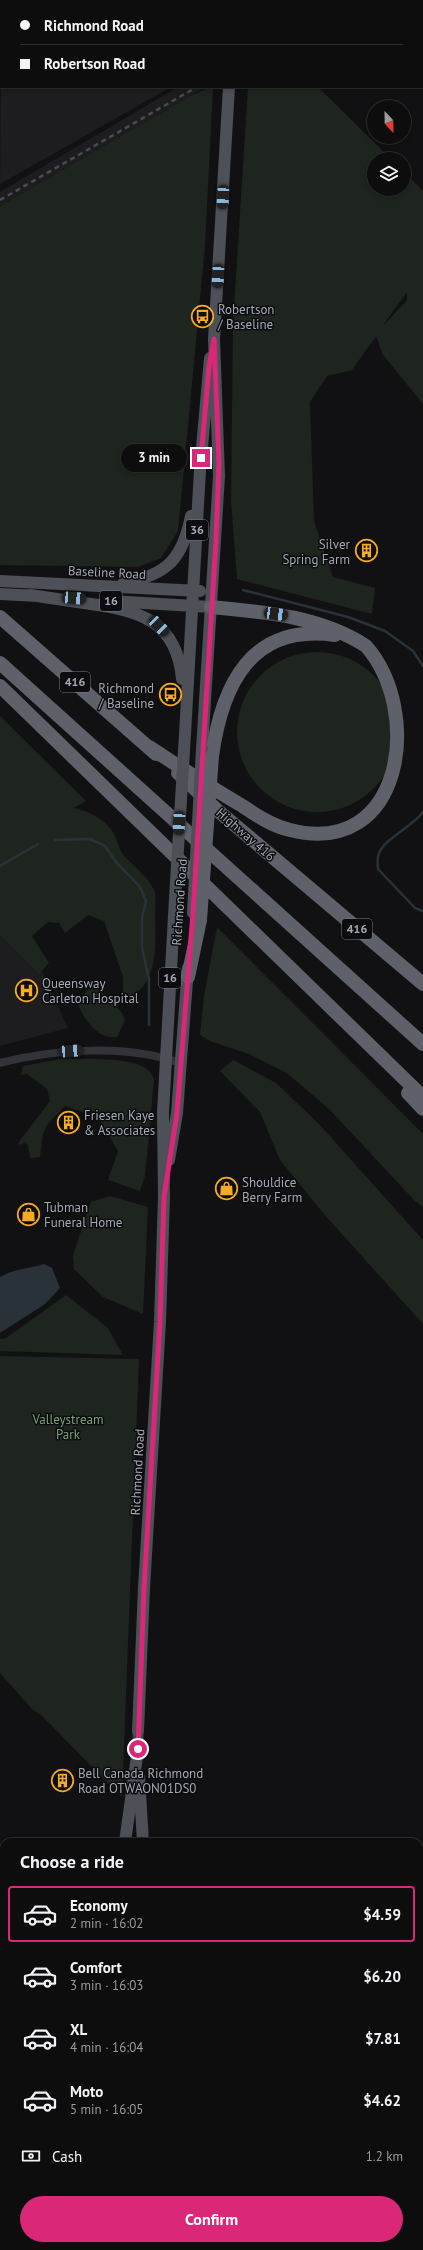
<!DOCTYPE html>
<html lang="en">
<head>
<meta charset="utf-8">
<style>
  body { margin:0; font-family:"PT Sans",sans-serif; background:#161617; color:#f1f3f6; height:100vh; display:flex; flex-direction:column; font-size:15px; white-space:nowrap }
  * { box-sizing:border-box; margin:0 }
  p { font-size:13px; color:#9a9c9e }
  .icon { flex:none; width:22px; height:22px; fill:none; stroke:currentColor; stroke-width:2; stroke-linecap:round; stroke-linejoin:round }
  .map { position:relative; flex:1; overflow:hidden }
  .drawer { position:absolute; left:0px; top:1838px; width:423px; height:412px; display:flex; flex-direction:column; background:#0d0d0e; border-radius:12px 12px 0 0; box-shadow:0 2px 6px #0003,0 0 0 1px #2d2d2e }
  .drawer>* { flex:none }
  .hud { position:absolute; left:0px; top:0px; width:423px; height:88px; box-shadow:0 2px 6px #0003,0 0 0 1px #2d2d2e; display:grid; align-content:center; height:88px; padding:0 20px; background:#0d0d0e }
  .needle { width:26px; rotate:158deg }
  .buttons { position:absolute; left:367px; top:100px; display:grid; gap:8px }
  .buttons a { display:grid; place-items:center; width:44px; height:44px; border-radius:50%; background:#0d0d0e; box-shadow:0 2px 6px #0003,0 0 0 1px #2d2d2e; font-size:20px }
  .end { position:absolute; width:18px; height:18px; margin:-9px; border:5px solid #db2777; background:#fff; box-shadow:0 0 0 2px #fff }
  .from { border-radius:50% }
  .bubble { position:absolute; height:28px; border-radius:14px; background:#0d0d0e; box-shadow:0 2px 6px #0003,0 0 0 1px #2d2d2e; font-size:13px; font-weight:700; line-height:28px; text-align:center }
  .car { position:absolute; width:12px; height:24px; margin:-12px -6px; border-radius:5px; box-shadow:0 0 3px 1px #0007; background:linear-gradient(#222 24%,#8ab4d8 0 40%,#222 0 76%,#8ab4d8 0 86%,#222 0) }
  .hud b { display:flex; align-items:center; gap:14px; height:38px; font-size:15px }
  .hud b+b { border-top:1px solid #2d2d2e }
  .hud i { width:10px; height:10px; background:#f1f3f6 }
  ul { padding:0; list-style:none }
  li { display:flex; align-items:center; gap:12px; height:56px; margin:0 8px 6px; padding:0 12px; border:2px solid transparent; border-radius:4px }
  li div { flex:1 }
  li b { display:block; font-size:15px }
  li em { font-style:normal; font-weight:700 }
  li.on { border-color:#db2777 }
  li>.icon { width:36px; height:36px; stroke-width:1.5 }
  h2 { padding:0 20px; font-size:18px; line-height:48px }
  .pay { display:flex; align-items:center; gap:10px; height:44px; padding:0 20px; font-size:15px }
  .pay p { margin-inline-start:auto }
  .cta { display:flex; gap:8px; margin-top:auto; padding:8px 20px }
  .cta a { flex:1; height:46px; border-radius:24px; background:#db2777; color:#fff; font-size:16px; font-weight:700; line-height:46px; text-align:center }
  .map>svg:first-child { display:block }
  .built { fill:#1d1d20 }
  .green { fill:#1d251e; fill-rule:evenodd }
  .water { fill:#293238 }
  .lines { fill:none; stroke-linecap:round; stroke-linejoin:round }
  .stream { stroke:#293238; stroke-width:2.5 }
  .street { stroke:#323338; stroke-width:8 }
  .secondary { stroke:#404248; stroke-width:11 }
  .primary { stroke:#4e5057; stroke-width:12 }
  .highway { stroke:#5e6169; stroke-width:14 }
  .rail { stroke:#494b51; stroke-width:2.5; stroke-dasharray:5 4; stroke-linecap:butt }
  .primary-bridge { stroke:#4e5057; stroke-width:12 }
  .highway-bridge { stroke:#5e6169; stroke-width:14 }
  .route { stroke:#db2777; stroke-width:5 }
  .labels { text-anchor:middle; stroke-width:3; stroke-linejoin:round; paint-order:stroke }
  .shield { fill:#0c0c0e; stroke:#757982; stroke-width:1 }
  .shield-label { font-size:12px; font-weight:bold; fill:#a2a8b4 }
  .poi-label { font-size:13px; fill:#a2a8b4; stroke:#0c0c0e; text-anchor:start }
  .street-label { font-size:13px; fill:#a2a8b4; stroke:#0c0c0e }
  .park-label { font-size:13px; fill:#78a079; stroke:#0c0c0e }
</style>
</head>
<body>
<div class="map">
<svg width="423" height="2250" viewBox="0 0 423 2250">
  <rect width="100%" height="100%" fill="#111113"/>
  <!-- built -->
  <path class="built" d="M51,0H218L50,1Z
    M1,67V87H171L0,184Z
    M178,87H205L0,206V192Z
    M0,919L34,953L68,1028L0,1046Z"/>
  <!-- green -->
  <path class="green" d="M210,87H213L205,246L178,531L161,558L138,567L0,565V206L188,97Z
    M248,87H318L391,159H374V189H404V172L423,191V404L383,355L376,336L352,370L327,376L310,402L314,521L333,577L375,588L372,614L237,579L231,501L233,324ZM407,292V300L384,325V324Z
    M237 732a80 80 0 1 1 160 0a80 80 0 1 1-160 0Z
    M0,716L86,801L74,808C88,811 107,820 114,834C118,841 119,850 124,856C134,866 148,877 154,890C157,896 155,907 155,914C156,941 159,988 127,997L123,993V977L104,921L88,915L65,933L59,923L48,922L32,936L49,963L39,974L0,935Z
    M217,927L423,1134V1207L415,1201L330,1110L287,1073L249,1054L210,1041L200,1035L204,996Z
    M95,985L122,1013L125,1020L117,1037C99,1040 86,1022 79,1007V999L92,986Z
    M60,1059C78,1059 139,1056 150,1072C152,1074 153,1078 154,1080L145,1176L140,1191L108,1180L118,1151L98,1117L65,1106L47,1125L43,1134L40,1157L30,1158L28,1145L24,1143L18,1145L20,1140L50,1101L47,1089L27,1074L21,1075L23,1066Z
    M233,1060L276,1083L319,1124L423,1240V1324L323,1213L280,1160L260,1112L220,1071Z
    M110,1196L148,1207L143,1314L103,1297L74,1269L73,1255L91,1202Z
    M66,1295L108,1328L123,1355L0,1351V1339L6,1338Z
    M0,1356L139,1359L122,1797L41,1715L32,1709L0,1673Z
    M419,1938H423V2107L419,2110Z
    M0,1966H4V1997L0,1998Z
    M4,2216V2246H32L30,2250H0V2219Z
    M149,2246H211L205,2250H148Z"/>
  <!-- water -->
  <path class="water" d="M44,1264L52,1268L60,1288L45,1304L0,1333V1277C13,1269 29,1269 44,1264Z"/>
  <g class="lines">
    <!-- stream -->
    <path class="stream" d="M243,590L348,617L385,631L413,651L423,666
      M423,812C413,827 382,839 378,856C377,860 378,865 378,869L415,908L423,911
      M55,840L90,839L105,846L116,862L140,887L146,901L142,918V948L149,979V1025
      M0,866L38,844
      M419,1974L423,1973
      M0,1989H4"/>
    <!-- street -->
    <path class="street" d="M0,8L1,9
      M0,1063C54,1049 126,1044 180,1063
      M0,1897H4
      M0,2135V2138"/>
    <!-- secondary -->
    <path class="secondary" d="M31,1V0
      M0,60L1,58
      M138,1749V1731
      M419,1899H423
      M419,1913H423"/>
    <!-- primary -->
    <path class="primary" d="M234,1V0
      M0,581L200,591
      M124,582C168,576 183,557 191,516
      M0,594L38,596
      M30,595C51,598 71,601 91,604C141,611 177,622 182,679
      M110,601L211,607
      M185,734L200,470L210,358
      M202,749L219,476L214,339L229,87
      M169,1160L177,1113L188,968
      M138,1731L144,1588L160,1322L164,1197L163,1113L175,898
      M139,1777L143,1842
      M125,1842L138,1749
      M105,2250L106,2246"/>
    <!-- highway -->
    <path class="highway" d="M0,617L156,754
      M0,663L423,1044
      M0,686L423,1097
      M149,747C180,767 210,787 241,805C256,815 272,826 290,830C404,859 423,711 366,646C320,616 264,612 211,607
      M212,756C222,685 251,623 335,635
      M178,773L217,810L423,984
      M188,977L200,920
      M408,1093L423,1109
      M419,2155L423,2152
      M419,2195L423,2193
      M419,2215L423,2212
      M64,2250L66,2246
      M124,2250L125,2246
      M237,2250L243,2246
      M274,2250L281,2246
      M329,2250L336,2246
      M359,2250L366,2246"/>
    <!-- rail -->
    <path class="rail" d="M345,1L347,0
      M0,200L197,87"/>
    <!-- primary-bridge -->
    <path class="primary-bridge" d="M175,898L185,734
      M193,913L202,749"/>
    <!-- highway-bridge -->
    <path class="highway-bridge" d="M200,920L212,756"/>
  </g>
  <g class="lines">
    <!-- route -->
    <path class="route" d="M138,1749L144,1588L160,1322L164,1197L177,1113L193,913L216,540L219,463L214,339L209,367L201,458"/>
  </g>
  <!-- icons -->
  <defs>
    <symbol id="bus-ring" viewBox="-11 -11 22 22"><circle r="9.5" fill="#0c0c0e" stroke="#f7aa24" stroke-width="1.5"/><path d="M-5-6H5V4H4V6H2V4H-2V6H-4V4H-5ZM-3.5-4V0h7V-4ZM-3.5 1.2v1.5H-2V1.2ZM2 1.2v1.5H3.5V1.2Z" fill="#f7aa24"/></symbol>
    <symbol id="building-ring" viewBox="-11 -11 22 22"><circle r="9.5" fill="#0c0c0e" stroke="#f7aa24" stroke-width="1.5"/><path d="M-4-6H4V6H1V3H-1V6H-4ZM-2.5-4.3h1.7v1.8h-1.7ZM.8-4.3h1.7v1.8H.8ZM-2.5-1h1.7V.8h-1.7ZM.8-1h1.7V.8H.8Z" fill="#f7aa24"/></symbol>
    <symbol id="hospital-ring" viewBox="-11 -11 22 22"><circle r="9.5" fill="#0c0c0e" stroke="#f7aa24" stroke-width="1.5"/><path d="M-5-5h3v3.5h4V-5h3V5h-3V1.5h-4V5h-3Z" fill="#f7aa24"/></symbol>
    <symbol id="shop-ring" viewBox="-11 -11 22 22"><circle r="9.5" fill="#0c0c0e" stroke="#f7aa24" stroke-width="1.5"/><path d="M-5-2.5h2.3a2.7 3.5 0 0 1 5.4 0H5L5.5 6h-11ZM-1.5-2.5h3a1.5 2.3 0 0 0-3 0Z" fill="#f7aa24"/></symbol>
  </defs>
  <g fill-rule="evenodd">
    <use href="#bus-ring" x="190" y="304" width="25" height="25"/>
    <use href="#building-ring" x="354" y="538" width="25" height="25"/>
    <use href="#bus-ring" x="158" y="682" width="25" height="25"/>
    <use href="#hospital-ring" x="14" y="978" width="25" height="25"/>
    <use href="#building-ring" x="56" y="1110" width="25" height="25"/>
    <use href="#shop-ring" x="214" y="1176" width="25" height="25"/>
    <use href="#shop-ring" x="16" y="1202" width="25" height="25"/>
    <use href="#building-ring" x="50" y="1768" width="25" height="25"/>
  </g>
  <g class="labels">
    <!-- shield labels -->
    <g class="shield">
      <rect x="186" y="520" width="22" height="20" rx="3"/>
      <rect x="100" y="591" width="22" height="20" rx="3"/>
      <rect x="60" y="672" width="30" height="20" rx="3"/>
      <rect x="342" y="919" width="30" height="20" rx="3"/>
      <rect x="159" y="968" width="22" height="20" rx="3"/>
    </g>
    <g class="shield-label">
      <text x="197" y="534">36</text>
      <text x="111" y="605">16</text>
      <text x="75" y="686">416</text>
      <text x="357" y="933">416</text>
      <text x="170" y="982">16</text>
    </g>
    <!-- poi labels -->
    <g class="poi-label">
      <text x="218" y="314">Robertson<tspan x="218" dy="15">/ Baseline</tspan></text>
      <text x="350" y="549" text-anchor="end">Silver<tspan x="350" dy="15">Spring Farm</tspan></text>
      <text x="154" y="693" text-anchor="end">Richmond<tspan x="154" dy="15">/ Baseline</tspan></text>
      <text x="42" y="988">Queensway<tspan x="42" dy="15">Carleton Hospital</tspan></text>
      <text x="84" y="1120">Friesen Kaye<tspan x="84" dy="15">&amp; Associates</tspan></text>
      <text x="242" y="1187">Shouldice<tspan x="242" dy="15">Berry Farm</tspan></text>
      <text x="44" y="1212">Tubman<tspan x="44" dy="15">Funeral Home</tspan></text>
      <text x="78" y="1778">Bell Canada Richmond<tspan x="78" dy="15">Road OTWAON01DS0</tspan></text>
    </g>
    <!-- street labels -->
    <g class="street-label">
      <text transform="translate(107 572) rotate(3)" y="5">Baseline Road</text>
      <text transform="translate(246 834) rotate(41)" y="5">Highway 416</text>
      <text transform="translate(179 902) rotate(-86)" y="5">Richmond Road</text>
      <text transform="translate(137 1472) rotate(-87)" y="5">Richmond Road</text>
    </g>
    <!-- park labels -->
    <g class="park-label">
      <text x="68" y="1424">Valleystream<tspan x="68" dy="15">Park</tspan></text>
    </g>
  </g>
</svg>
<div class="buttons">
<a><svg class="needle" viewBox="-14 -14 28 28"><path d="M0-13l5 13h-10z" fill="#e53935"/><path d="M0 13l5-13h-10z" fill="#9a9c9e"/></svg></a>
<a><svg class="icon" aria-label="layers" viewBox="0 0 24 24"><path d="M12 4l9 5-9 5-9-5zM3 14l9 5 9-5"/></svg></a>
</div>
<i class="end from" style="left:138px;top:1749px"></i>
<i class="end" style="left:201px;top:458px"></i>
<div class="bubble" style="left:121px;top:444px;width:66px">3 min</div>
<i class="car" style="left:223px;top:197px;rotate:183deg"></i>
<i class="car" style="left:218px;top:276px;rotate:183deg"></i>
<i class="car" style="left:74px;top:598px;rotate:94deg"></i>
<i class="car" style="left:276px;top:614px;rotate:98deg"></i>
<i class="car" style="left:159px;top:626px;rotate:136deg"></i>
<i class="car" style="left:179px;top:823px;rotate:183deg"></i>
<i class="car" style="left:71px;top:1051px;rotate:86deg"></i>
<div class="hud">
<b><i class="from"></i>Richmond Road</b>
<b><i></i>Robertson Road</b>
</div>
<section class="drawer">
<h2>Choose a ride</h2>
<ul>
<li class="on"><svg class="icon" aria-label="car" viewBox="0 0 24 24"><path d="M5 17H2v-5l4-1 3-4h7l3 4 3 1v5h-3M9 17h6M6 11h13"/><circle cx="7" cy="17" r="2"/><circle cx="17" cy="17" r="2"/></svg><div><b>Economy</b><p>2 min · 16:02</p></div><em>$4.59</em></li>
<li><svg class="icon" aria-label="car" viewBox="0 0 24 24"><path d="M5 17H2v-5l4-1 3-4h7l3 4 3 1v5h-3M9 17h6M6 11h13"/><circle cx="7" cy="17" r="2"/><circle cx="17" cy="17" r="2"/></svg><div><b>Comfort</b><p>3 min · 16:03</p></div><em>$6.20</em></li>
<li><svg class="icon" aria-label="car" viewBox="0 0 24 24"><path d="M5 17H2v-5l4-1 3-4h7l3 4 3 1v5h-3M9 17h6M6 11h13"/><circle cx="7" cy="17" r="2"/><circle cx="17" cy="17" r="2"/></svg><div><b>XL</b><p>4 min · 16:04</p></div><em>$7.81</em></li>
<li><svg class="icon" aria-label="car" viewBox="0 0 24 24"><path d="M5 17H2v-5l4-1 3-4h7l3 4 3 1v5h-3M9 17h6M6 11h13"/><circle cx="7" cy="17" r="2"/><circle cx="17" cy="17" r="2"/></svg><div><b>Moto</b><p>5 min · 16:05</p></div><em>$4.62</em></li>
</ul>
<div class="pay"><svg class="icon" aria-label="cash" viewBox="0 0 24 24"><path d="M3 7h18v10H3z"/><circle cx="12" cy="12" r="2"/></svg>Cash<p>1.2 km</p></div>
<div class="cta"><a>Confirm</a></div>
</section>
</div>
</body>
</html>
